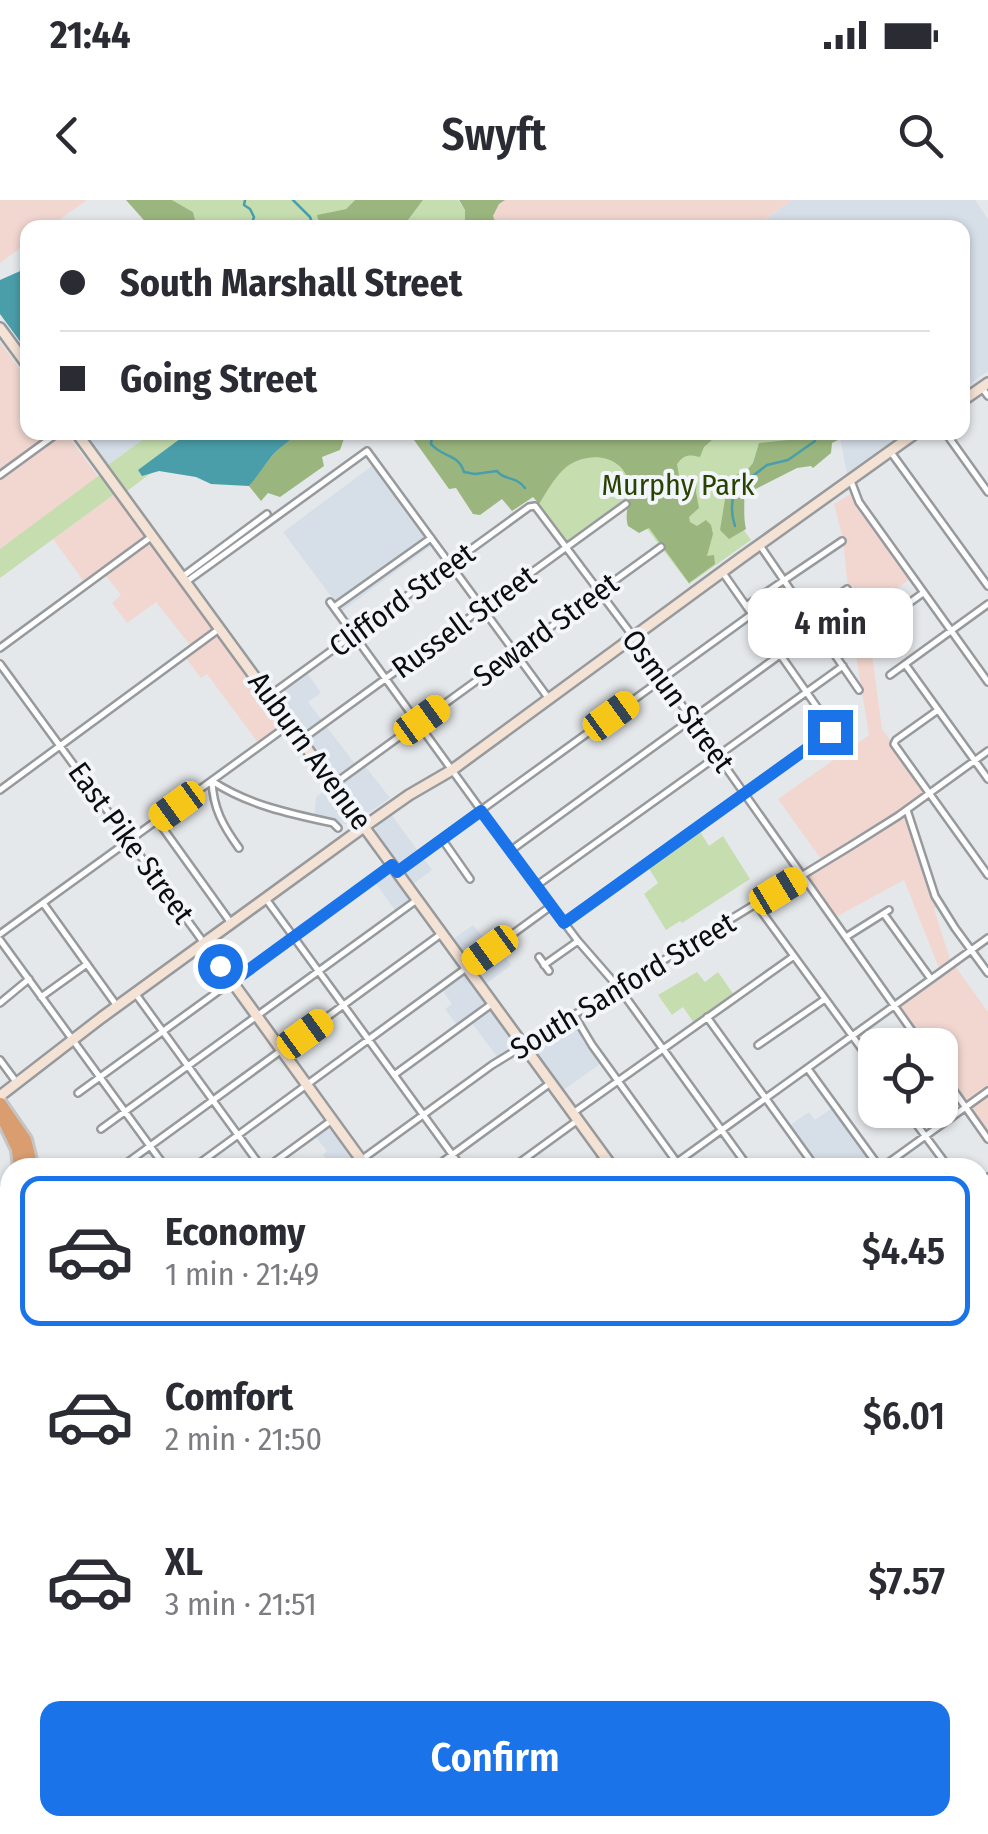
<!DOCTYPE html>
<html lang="en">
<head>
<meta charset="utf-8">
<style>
  body { margin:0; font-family:"Fira Sans Condensed",sans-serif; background:#f7f7f7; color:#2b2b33; height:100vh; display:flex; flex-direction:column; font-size:38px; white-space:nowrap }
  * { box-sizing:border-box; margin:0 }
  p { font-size:32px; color:#7c7c81 }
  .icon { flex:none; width:55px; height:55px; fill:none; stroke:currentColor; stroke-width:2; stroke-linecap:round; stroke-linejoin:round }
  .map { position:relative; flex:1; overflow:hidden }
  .sheet { position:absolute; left:0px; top:958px; width:990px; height:678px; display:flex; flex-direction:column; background:#fff; border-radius:30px 30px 0 0; box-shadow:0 2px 8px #0004 }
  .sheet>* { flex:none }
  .guide { position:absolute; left:20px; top:20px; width:950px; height:220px; border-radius:20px; box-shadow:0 2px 8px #0004; display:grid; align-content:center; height:220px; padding:0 40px; background:#fff }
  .fabs { position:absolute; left:858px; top:828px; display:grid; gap:20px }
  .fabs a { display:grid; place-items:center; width:100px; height:100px; border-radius:20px; background:#fff; box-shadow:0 2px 8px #0004; font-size:50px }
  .end { position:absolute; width:45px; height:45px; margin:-22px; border:12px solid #1a73e8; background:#fff; box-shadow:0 0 0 5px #fff }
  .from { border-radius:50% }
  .bubble { position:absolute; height:70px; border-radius:20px; background:#fff; box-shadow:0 2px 8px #0004; font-size:32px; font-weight:600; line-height:70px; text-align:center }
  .car { position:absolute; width:30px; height:60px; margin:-30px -15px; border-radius:12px; box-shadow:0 0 8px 2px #0007; background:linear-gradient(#f5c518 24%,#345 0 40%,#f5c518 0 76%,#345 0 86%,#f5c518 0) }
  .guide b { display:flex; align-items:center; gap:35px; height:95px; font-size:38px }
  .guide b+b { border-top:2px solid #e1e1e2 }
  .guide i { width:25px; height:25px; background:#2b2b33 }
  ul { padding:18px 0 0; list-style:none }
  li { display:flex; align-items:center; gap:30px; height:150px; margin:0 20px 15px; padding:0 20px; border:5px solid transparent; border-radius:20px }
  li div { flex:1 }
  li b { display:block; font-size:38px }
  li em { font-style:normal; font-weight:600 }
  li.current { border-color:#1a73e8 }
  li>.icon { width:90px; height:90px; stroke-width:1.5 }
  .action { display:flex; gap:20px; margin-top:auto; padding:20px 40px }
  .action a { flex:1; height:115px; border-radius:20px; background:#1a73e8; color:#fff; font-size:40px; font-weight:600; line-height:115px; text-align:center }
  .status { display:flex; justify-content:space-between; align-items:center; height:70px; padding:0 50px; background:#fff; direction:ltr }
  .status svg { height:28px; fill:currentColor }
  header { display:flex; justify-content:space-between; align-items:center; height:130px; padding:0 40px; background:#fff; font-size:45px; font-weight:600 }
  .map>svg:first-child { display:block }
  .built { fill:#d6dee8 }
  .industrial { fill:#f1d7d0 }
  .green { fill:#c6deaf }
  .forest { fill:#9ab67e }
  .water { fill:#4a9eaa }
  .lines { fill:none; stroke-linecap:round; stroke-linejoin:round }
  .stream { stroke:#4a9eaa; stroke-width:2.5 }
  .street-casing { stroke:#979a9d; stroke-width:10 }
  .secondary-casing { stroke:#979a9d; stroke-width:14 }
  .primary-casing { stroke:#c4c5c5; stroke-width:15 }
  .highway-casing { stroke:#c4c5c5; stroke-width:18 }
  .street { stroke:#fff; stroke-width:5 }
  .secondary { stroke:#f4e2d4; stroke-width:9 }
  .primary { stroke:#e8c4a9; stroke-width:10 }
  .highway { stroke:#d99d6f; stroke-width:12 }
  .rail-casing { stroke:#707274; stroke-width:6 }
  .rail { stroke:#f2f5f9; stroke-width:2.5; stroke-dasharray:8; stroke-linecap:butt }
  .route { stroke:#1a73e8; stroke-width:12 }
  .labels { text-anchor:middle; stroke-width:8; stroke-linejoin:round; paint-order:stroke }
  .park-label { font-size:30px; fill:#294202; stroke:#f2f5f9 }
  .street-label { font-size:30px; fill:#0b0c0d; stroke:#f2f5f9 }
</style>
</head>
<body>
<div class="status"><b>21:44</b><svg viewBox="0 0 49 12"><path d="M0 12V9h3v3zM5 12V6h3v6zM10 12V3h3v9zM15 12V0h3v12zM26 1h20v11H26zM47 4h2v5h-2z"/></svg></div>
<header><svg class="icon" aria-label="back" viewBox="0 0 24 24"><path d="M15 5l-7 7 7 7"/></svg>Swyft<svg class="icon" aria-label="search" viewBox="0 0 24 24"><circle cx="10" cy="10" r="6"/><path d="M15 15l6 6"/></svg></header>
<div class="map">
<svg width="988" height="1634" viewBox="0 0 988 1634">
  <rect width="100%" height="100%" fill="#e5e8eb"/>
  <!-- built -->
  <path class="built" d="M792,0H975L988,19V171L963,189L962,28H754Z
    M81,233H152L106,267Z
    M839,233H903L847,273Z
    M372,266L431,346L342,411L283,332Z
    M308,474L321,493L308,502L355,564L361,561L390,598L368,613L361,612L341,587L275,495Z
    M331,586L355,620L353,626L314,617L316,597Z
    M391,614L432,670L412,685L375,632L377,624Z
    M391,669L414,700L397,713L374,681Z
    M473,725L494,750L498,748L511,765L484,785L452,740Z
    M466,772L488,803L457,825L445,809L452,804L442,790Z
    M492,808L519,844L518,847L498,858L471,822Z
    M574,820L583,840L600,864L562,891L529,846Z
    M832,908L875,966L873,967H821L790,925L809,912L815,920Z
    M332,923L359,959L347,967H332L323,955L327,951L315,936Z
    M988,1238V1408L980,1426V1244Z
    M988,1553V1634H973L963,1625H980L982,1562Z
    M606,1625H882L877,1634H616Z"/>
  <!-- industrial -->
  <path class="industrial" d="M0,0H87L49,27L28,28L27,43L0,63Z
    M505,0H792L754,27L497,28L493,17L499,3Z
    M0,142L27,179L28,232L66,233L99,278L0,349Z
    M856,291L858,298L913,377L866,410L882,529L930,593L907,609L941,704L934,709L950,759L939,768L904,680L836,717L806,675L823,662L778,599L869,535L853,438L843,339L834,304Z
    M116,293L284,523L259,544L207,474L201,478L185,457L194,450L156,402L127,423L112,403L121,395L102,371L85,383L53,339Z
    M953,763L988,812V934L940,866V845H925L897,804Z"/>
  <!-- green -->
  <path class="green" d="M172,0H355L346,9L318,15L320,28L197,27L193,12Z
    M423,0H458L465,10V27L403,28Z
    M824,232L726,305L751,340L689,384L626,301L567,343L522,280L509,233Z
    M152,233H205L119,297L116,293L0,378V349L101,274L100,271Z
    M699,630L709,646L723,636L750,679L682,723L680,721L666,730L644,694L658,683L648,667Z
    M697,772L705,782L718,772L734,795L694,823L683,807L672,815L658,795Z"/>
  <!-- forest -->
  <path class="forest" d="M126,0H172L193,12L197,27H150Z
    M355,0H423L403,27H320L317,15L346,9Z
    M459,0H505L499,4L493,16L497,27H465V10Z
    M296,233H346L340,250L322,257L324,266L280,297L268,293L261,301L249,286C257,276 263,267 271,257C278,248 289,242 296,233Z
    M409,233H710L713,239L704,247L700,257C688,254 684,255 677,264L679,276L669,290L673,295L682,292L697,279L696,292L699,308L689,317L690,322L697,326L706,320L711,325L713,334L707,356L714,355L715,364L689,383L649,328L639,333L628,326C623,310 634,295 628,279C618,251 580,252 562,271C553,280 546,293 539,304L533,297L512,311L502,299L480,315L473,314L456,288L449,289Z
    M794,233H839L840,239L832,243L831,253L813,268L811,266L797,268L744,295C745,307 743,316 746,329L729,339L720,330L727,287L736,275L748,269L753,263L759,243L787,240Z"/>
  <!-- water -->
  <path class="water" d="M27,68V151L0,114V80Z
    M188,233L296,232V233C290,242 278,248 271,257C263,267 258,276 249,286L211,284L196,277L159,271L142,276L138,270Z"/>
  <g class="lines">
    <!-- stream -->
    <path class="stream" d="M245,0L244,5L250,9L254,17L252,23L256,28
      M293,0L310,17L314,28
      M429,232L432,236L431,244C443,258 458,253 464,272L475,274L497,271C504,281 515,275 525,288
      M735,326C730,312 732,296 738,283L754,275L767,265L788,260L815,241L814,232"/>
    <defs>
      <path id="street" d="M982,188L988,196
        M945,232L988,292
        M890,251L988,386
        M0,275L59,232
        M851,281L859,302L988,482
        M759,344L859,490
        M723,373L845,547
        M182,377L267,314
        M186,382L367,251L549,499
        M330,402L531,679L578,741L619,788L749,968
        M746,406L842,341
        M334,407L431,338
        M809,416L847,389
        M869,432L923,393
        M0,448L151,337
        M833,451L853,438
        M0,464L204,743
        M905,464L988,579
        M890,475L988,404
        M269,496L529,307L535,306L638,443L922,845
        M938,510L896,540L894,544L988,675
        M301,540L626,304
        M212,581C248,605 291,614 333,623L338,628
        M212,581C213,608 223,626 239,648
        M334,584L661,347
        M0,590L219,429
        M907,610L935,696L955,728L988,773
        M157,620L231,723
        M442,639L470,679
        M510,651L817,428
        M397,671L752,414
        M536,686L843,466
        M266,699L462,968
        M43,703L117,806
        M756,704L875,867
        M884,714L931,779
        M563,723L833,529
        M0,734L290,524
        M846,737L889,710
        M0,740L166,968
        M539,757L549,771
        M544,765L578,741
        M135,793L262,968
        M41,797L87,764
        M0,803L29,779
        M574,815L592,845L681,968
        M707,817L816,968
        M758,845L825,799
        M0,860L17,883
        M808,869L880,968
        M940,871L988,939
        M394,875L493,803
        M78,893L392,665
        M906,910L949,968
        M573,913L794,756
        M101,929L418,699
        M124,965L441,734
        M193,968L551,706
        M266,968L332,920
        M350,968L492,865L852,645L898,616L988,551
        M434,968L549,884
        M512,968L578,920
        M590,968L604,958
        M669,968L988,738
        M881,968L988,891
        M980,982L988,977
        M980,1034L988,1028
        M980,1094L988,1089
        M980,1115L988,1126
        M0,1283L10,1266
        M980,1298L988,1309
        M980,1335L988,1326
        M0,1354L10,1347
        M980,1386L988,1393
        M61,1625L79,1628L95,1626
        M118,1625L124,1634
        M203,1625L207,1634
        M312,1625L317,1634
        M587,1625L599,1628L604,1625
        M818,1625L829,1634
        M869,1625L879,1634
        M405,1626L418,1634
        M12,1634L33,1625
        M268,1634L282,1625
        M477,1634L482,1625
        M796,1634L804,1625"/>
      <path id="secondary" d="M0,128L28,166
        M962,201L988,183
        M76,232L613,968
        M204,743L367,968
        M0,896L101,818L365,626L409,595L452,570L741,358L917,232
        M0,1257L10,1262
        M980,1512L988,1530
        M700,1625L710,1634
        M956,1625L967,1634
        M637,1634L644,1625
        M717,1634L725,1625"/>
      <path id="primary" d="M980,1237L988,1231
        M980,1436L988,1418
        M883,1634L888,1625"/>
      <path id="highway" d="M0,904L25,940L32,968
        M4,920L18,949L20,968
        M0,996L10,988
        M0,1039L10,1049
        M0,1060L10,1070
        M0,1085L10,1091
        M536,1625V1634
        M764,1625L774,1634"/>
    </defs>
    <!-- street casing -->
    <use href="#street" class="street-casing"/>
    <!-- secondary casing -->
    <use href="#secondary" class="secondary-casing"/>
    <!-- primary casing -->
    <use href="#primary" class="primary-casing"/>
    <!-- highway casing -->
    <use href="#highway" class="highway-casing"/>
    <!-- street -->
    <use href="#street" class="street"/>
    <!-- secondary -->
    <use href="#secondary" class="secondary"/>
    <!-- primary -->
    <use href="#primary" class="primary"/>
    <!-- highway -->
    <use href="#highway" class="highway"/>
    <defs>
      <path id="rail" d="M980,1513L988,1497
        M915,1634L919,1625"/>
    </defs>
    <!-- rail casing -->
    <use href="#rail" class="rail-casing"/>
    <!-- rail -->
    <use href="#rail" class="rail"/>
  </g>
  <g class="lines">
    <!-- route -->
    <path class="route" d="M220,766L232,782L392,665L397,672L481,611L564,723L830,532"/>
  </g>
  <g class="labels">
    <!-- park labels -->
    <g class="park-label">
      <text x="678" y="295">Murphy Park</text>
    </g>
    <!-- street labels -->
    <g class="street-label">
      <text transform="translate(402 400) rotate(-36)" y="10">Clifford Street</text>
      <text transform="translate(464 422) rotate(-36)" y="10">Russell Street</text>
      <text transform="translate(546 430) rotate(-36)" y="10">Seward Street</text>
      <text transform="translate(678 501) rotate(54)" y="10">Osmun Street</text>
      <text transform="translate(310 551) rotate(54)" y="10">Auburn Avenue</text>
      <text transform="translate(131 643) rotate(54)" y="10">East Pike Street</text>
      <text transform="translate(623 786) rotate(-31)" y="10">South Sanford Street</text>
    </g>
  </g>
</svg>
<div class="fabs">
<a><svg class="icon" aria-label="locate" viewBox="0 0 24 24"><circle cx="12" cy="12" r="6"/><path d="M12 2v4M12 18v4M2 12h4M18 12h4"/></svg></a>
</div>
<i class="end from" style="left:220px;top:766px"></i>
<i class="end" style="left:830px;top:532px"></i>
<div class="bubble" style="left:748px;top:388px;width:165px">4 min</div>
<i class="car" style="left:611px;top:516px;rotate:54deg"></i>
<i class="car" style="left:422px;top:520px;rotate:54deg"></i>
<i class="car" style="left:177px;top:606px;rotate:234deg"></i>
<i class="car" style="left:778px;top:691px;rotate:59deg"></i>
<i class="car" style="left:490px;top:750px;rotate:234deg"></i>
<i class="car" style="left:305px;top:834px;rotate:54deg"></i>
<div class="guide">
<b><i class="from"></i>South Marshall Street</b>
<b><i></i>Going Street</b>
</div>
<section class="sheet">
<ul>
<li class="current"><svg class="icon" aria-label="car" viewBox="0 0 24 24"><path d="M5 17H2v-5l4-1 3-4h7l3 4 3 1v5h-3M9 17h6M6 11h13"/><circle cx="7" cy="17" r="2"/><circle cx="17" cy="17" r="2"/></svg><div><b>Economy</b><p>1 min · 21:49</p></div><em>$4.45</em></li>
<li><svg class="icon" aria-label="car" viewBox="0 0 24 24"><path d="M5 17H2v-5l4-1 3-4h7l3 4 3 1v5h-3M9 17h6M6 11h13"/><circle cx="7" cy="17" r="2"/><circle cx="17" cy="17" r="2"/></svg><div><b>Comfort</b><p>2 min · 21:50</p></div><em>$6.01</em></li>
<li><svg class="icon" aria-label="car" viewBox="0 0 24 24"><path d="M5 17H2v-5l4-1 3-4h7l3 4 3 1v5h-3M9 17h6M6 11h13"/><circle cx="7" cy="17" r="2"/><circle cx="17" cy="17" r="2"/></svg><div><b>XL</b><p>3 min · 21:51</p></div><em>$7.57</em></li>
</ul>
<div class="action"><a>Confirm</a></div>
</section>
</div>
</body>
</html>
